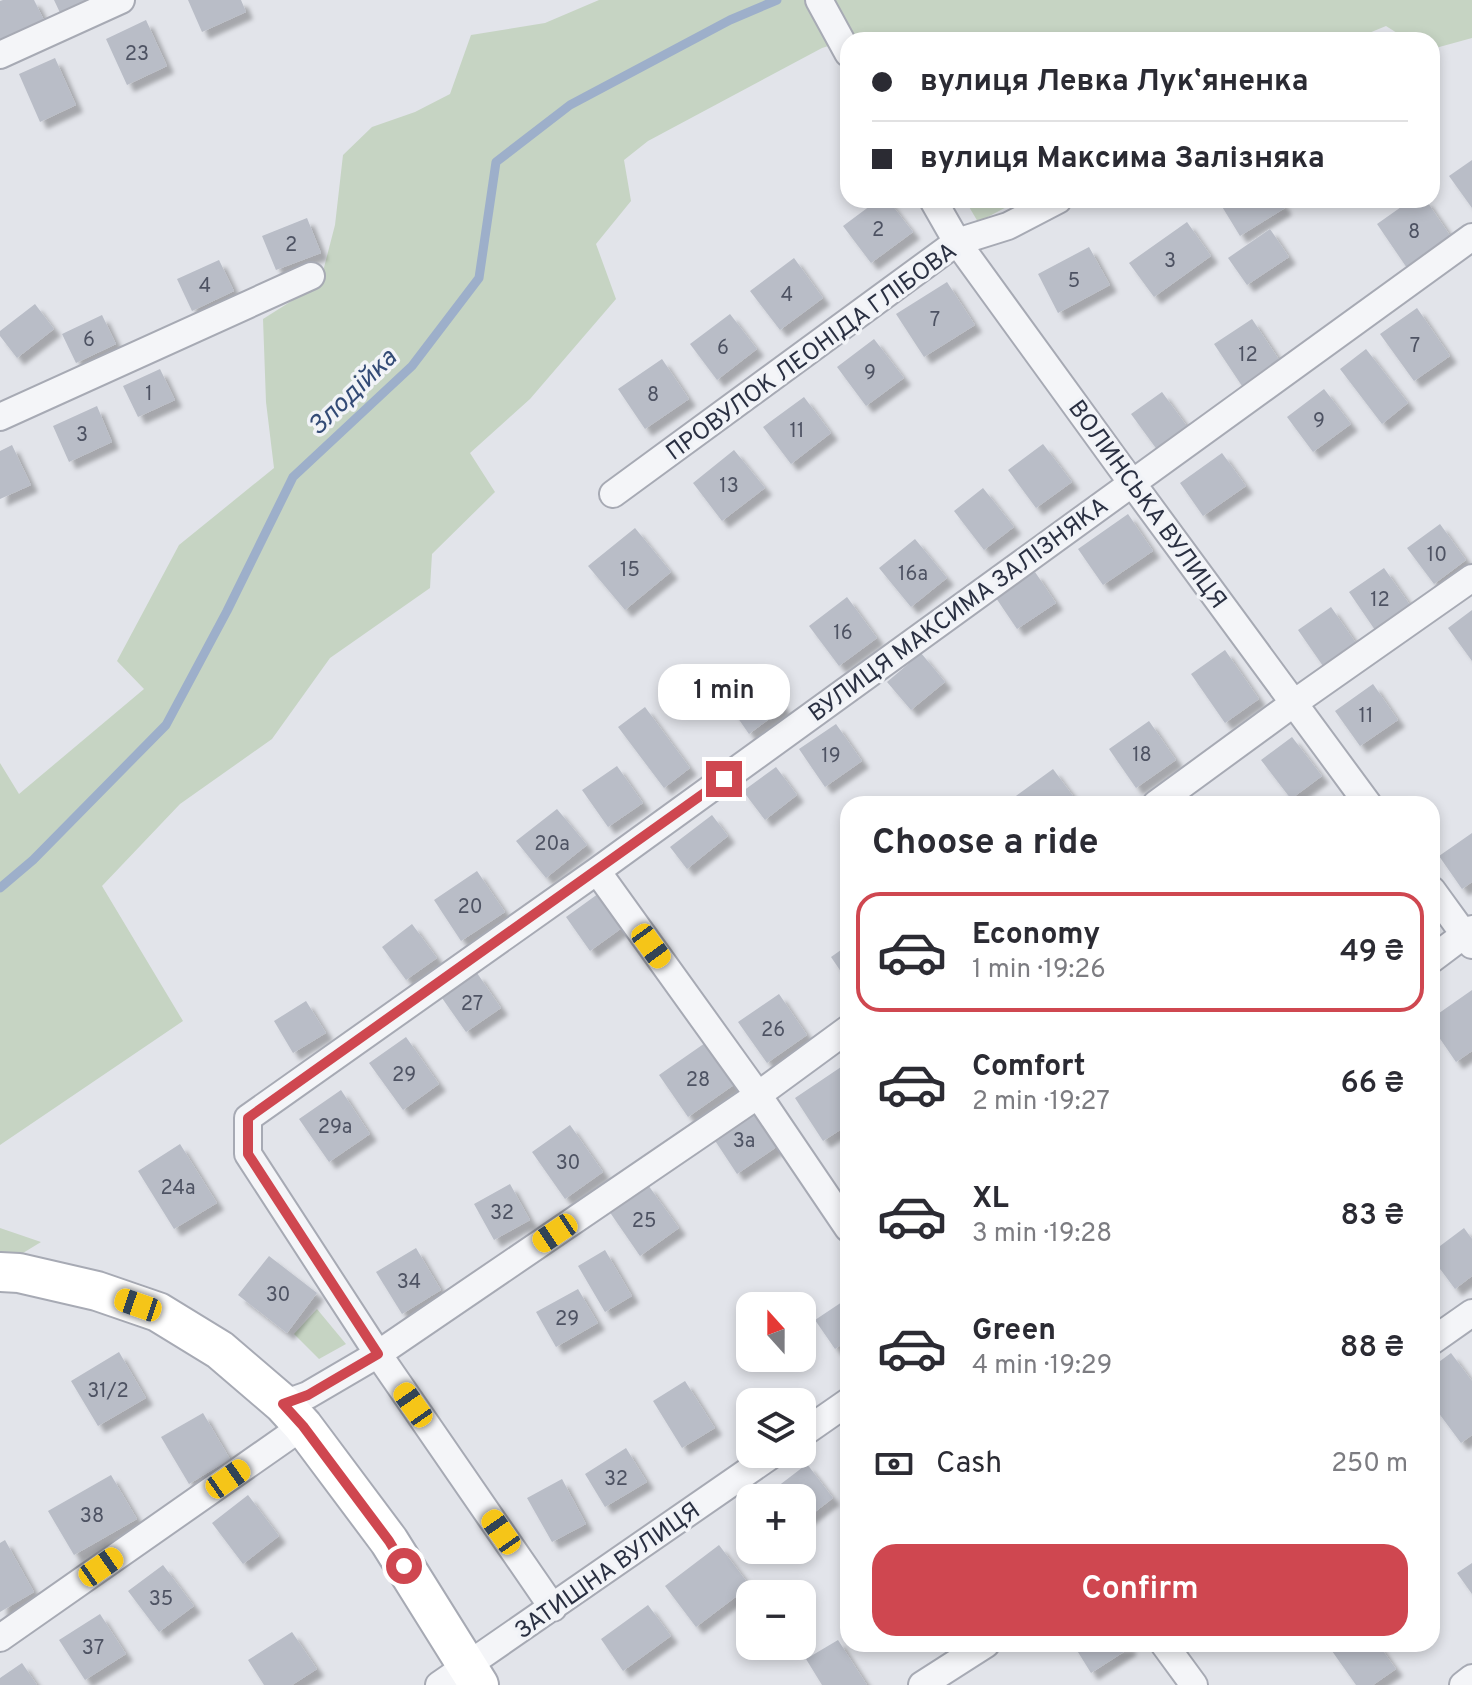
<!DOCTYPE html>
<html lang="en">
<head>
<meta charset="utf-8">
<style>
  body { margin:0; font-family:Overpass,sans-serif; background:#f7f7f7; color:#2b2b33; height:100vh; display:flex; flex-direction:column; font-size:30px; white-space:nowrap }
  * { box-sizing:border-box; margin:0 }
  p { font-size:26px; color:#7c7c81 }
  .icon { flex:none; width:44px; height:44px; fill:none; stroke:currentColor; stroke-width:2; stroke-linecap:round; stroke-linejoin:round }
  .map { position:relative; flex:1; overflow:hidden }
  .panel { position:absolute; left:840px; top:796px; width:600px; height:856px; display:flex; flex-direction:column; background:#fff; border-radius:24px; box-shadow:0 4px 12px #0003 }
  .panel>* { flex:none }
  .banner { position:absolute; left:840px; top:32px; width:600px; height:176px; border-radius:24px; box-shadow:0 4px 12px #0003; display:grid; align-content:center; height:176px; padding:0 32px; background:#fff }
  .needle { width:52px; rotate:339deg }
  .fabs { position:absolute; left:736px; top:1292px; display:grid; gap:16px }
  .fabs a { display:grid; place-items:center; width:80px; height:80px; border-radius:16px; background:#fff; box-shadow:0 4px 12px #0003; font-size:40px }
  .end { position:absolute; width:36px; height:36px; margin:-18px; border:10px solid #cf4750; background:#fff; box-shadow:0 0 0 4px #fff }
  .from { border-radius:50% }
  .bubble { position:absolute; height:56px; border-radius:24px; background:#fff; box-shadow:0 4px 12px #0003; font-size:26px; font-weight:600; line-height:56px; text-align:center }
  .car { position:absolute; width:24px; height:48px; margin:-24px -12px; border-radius:10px; box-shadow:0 0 6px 2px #0007; background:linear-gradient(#f5c518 24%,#345 0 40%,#f5c518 0 76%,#345 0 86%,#f5c518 0) }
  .banner b { display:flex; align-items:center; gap:28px; height:76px; font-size:30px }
  .banner b+b { border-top:2px solid #e1e1e2 }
  .banner i { width:20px; height:20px; background:#2b2b33 }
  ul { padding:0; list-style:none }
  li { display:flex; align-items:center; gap:24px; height:120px; margin:0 16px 12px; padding:0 16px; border:4px solid transparent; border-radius:24px }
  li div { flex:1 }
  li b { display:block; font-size:30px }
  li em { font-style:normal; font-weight:600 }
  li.current { border-color:#cf4750 }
  li>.icon { width:72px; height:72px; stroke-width:1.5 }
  h2 { padding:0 32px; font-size:36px; line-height:96px }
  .pay { display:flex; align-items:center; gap:20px; height:88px; padding:0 32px; font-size:30px }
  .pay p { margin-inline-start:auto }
  .action { display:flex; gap:16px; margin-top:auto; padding:16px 32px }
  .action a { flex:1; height:92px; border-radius:24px; background:#cf4750; color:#fff; font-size:32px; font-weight:600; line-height:92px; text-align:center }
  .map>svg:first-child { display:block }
  .green { fill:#c6d4c3 }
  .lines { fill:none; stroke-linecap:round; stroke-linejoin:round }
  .stream { stroke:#9dafca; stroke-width:9 }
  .building { fill:#b9bdc7; filter:url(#shadow) }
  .street-casing { stroke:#a7aab4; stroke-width:30 }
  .secondary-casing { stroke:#a7aab4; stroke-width:42 }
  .street { stroke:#f4f5f8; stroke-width:26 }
  .secondary { stroke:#fff; stroke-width:38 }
  .route { stroke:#cf4750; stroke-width:10 }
  .labels { text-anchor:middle; stroke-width:7; stroke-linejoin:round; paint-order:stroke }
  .number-label { font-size:20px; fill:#4e5363 }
  .street-label { font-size:24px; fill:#2a3042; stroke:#f1f3f7 }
  .water-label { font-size:26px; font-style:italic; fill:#334b76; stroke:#f1f3f7 }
</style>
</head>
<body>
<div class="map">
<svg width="1472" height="1685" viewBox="0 0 1472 1685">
  <defs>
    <filter id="shadow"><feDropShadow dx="7" dy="7" stdDeviation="2" flood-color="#0004"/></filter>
  </defs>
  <rect width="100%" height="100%" fill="#e2e4ea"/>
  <!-- green -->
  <path class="green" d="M599,0H1472V38L1432,49V40H1408L1386,26L1352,40H863L860,36L822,48L648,141L624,160L631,201L596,244L616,299L530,399L470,453L495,492L432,554L430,588L330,658L272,739L180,804L102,886L183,1021L0,1145V763L19,794L144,689L117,661L179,545L274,468L266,402L263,319L320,283L335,225L343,155L372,127L415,112L450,94L471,35L545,23Z
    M965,200H1020L978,222Z
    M0,1228L41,1242L0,1267Z
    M317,1309L346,1344L319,1359L294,1334Z"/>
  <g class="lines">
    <!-- stream -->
    <path class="stream" d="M0,888L33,860L166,725L227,611L293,477L412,366L479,278L496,162L570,105L730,20L777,0"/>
  </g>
  <!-- building -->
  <path class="building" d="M3,0H34L45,22L0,43V1Z
    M54,0H101L63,19Z
    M188,0H241L246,12L202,32Z
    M146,20L167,66L127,85L106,39Z
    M55,58L76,105L40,122L19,74Z
    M1472,160V208L1449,176Z
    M878,200H888L913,232L871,263L843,226Z
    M1218,200H1280L1285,208L1240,236Z
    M1411,200H1426L1451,237L1407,268L1377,224Z
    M307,218L321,253L276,270L262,236Z
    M1187,222L1211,256L1154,297L1129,263Z
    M1270,229L1289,257L1247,285L1228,258Z
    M1089,247L1110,285L1058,313L1038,274Z
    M794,258L823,298L780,330L750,291Z
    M219,260L234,291L192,311L177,279Z
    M947,282L975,325L924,357L896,314Z
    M35,304L54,329L17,358L0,336V331Z
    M1417,308L1450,356L1414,381L1380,334Z
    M730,314L757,349L717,380L690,344Z
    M102,315L116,344L76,363L62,334Z
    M1252,319L1282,364L1244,389L1214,344Z
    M874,339L904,378L866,406L837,367Z
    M1366,349L1408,403L1382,424L1340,369Z
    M662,359L689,399L645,429L618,389Z
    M160,369L175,400L138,417L123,386Z
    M1324,389L1351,424L1313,452L1287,417Z
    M1162,392L1189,429L1158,451L1131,414Z
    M804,397L831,433L791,464L763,427Z
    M97,406L112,442L69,462L53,426Z
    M1043,444L1072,482L1036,508L1008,470Z
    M12,445L31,485L0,499V451Z
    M734,450L765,488L722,521L693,483Z
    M1222,453L1246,486L1203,516L1180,483Z
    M983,488L1014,527L984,550L954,511Z
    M1128,514L1153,551L1103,585L1078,549Z
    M1440,524L1466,560L1434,584L1407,548Z
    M635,528L671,572L625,610L588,566Z
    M915,539L947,578L911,607L879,568Z
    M1384,568L1410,605L1375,630L1349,592Z
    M1035,572L1056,603L1017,629L996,598Z
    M847,597L877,638L839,666L809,626Z
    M1331,607L1356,643L1323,666L1298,630Z
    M1472,610V661L1448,628Z
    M1225,650L1259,699L1225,723L1191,674Z
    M921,653L945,682L911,710L887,682Z
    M759,674L784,708L749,734L724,698Z
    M1373,684L1398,720L1360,746L1335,711Z
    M645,707L690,768L664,788L618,727Z
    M1149,721L1176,760L1136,788L1109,749Z
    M836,724L862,761L825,787L799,749Z
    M1292,737L1322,776L1291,799L1261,760Z
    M617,766L643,803L608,827L582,790Z
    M776,767L797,795L765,820L743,791Z
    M1053,769L1079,804H1012L1009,801Z
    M557,809L587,845L546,878L516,841Z
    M712,815L728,836L687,869L670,847Z
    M1472,833V882L1462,889L1439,856Z
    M477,871L505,912L461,941L434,900Z
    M602,891L626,925L590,951L566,917Z
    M412,924L437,958L406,980L382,947Z
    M848,945V982L831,957Z
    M477,973L501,1008L466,1032L442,998Z
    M1472,990V1051L1456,1062L1432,1027V1018Z
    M779,994L807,1035L767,1063L738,1022Z
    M306,1001L326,1033L293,1053L274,1021Z
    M406,1037L439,1084L403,1110L369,1063Z
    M708,1041L738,1082L688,1117L659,1075Z
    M841,1067L848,1079V1125L823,1141L795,1098Z
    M341,1090L370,1134L329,1162L299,1119Z
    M750,1106L778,1146L737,1174L710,1133Z
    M570,1125L603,1172L565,1199L532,1152Z
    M180,1144L217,1203L174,1229L138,1171Z
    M510,1184L530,1220L494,1240L474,1204Z
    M648,1185L679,1228L640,1256L609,1211Z
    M1464,1228L1472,1239V1276L1455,1289L1432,1258V1252Z
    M416,1248L441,1290L402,1314L376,1272Z
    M605,1250L632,1296L605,1312L578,1266Z
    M269,1256L317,1293L287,1333L238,1295Z
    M578,1289L598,1323L556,1347L536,1312Z
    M848,1298V1340L835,1349L815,1320Z
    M119,1352L146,1398L98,1426L71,1381Z
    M1451,1353L1472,1381V1435L1461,1443L1432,1404V1367Z
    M685,1381L715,1428L682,1448L653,1401Z
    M203,1413L230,1459L189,1484L161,1437Z
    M626,1448L647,1482L605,1507L585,1474Z
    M807,1464L833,1498L802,1522V1498H779L773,1490Z
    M111,1475L137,1519L74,1555L48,1511Z
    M562,1479L586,1524L552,1542L527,1498Z
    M248,1495L279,1536L243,1564L212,1523Z
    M5,1540L34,1592L0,1612V1543Z
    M719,1545L750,1586L696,1627L665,1586Z
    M1472,1563V1594L1457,1573Z
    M163,1565L194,1606L159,1632L128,1591Z
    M648,1605L671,1636L623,1671L601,1639Z
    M100,1614L126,1654L85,1680L59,1640Z
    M292,1632L317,1669L292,1685H264L248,1660Z
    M838,1640L867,1685H822L806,1659Z
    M1073,1644H1127L1130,1648L1091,1673Z
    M1342,1644H1378L1396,1669L1373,1685H1356L1332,1651Z
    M22,1663L37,1685H0V1678Z"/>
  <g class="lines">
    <defs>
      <path id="street" d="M819,0L848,53
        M0,55L121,0
        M933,200L957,242L1132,483L1368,804
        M0,417L311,276
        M613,494L957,242L1008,226L1058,200
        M1156,804L1294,703L1472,578
        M597,871L758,1095L848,1228
        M1432,890L1472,945
        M1432,959L1472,929
        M1432,1341L1472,1313
        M283,1404L308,1395L378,1354L758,1095L848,1029
        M802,1434L848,1402
        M553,1608L378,1354L248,1154V1118L597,871L1472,237
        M0,1638L303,1426
        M1164,1644L1194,1685
        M439,1685L773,1454
        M922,1685L986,1644
        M1463,1685L1472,1678"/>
      <path id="secondary" d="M0,1272L19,1273L97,1291L158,1312L220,1350L283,1404L303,1426L389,1541L479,1685"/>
    </defs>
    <!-- street casing -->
    <use href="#street" class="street-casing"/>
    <!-- secondary casing -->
    <use href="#secondary" class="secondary-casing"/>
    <!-- street -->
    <use href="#street" class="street"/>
    <!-- secondary -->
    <use href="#secondary" class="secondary"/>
  </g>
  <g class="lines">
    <!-- route -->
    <path class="route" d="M404,1566L389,1541L303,1426L283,1404L308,1395L378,1354L248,1154V1118L724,779"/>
  </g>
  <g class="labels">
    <!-- number labels -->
    <g class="number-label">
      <text x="137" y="60">23</text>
      <text x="878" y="236">2</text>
      <text x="1414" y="238">8</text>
      <text x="291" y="251">2</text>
      <text x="1170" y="267">3</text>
      <text x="1074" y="287">5</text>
      <text x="205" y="292">4</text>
      <text x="787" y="301">4</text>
      <text x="935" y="326">7</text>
      <text x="89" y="346">6</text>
      <text x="1415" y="352">7</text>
      <text x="723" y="354">6</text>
      <text x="1248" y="361">12</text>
      <text x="870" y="379">9</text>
      <text x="149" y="400">1</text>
      <text x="653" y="401">8</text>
      <text x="1319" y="427">9</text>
      <text x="797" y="437">11</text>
      <text x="82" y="441">3</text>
      <text x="729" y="492">13</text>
      <text x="1437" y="561">10</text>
      <text x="630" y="576">15</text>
      <text x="913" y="580">16а</text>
      <text x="1380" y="606">12</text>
      <text x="843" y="639">16</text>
      <text x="1366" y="722">11</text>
      <text x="1142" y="761">18</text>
      <text x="831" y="762">19</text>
      <text x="552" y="850">20а</text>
      <text x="470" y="913">20</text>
      <text x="472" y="1010">27</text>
      <text x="773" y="1036">26</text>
      <text x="404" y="1081">29</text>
      <text x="698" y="1086">28</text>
      <text x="335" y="1133">29а</text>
      <text x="744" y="1147">3а</text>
      <text x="568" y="1169">30</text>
      <text x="178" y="1194">24а</text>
      <text x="502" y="1219">32</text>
      <text x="644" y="1227">25</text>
      <text x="409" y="1288">34</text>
      <text x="278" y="1301">30</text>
      <text x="567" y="1325">29</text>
      <text x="108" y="1397">31/2</text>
      <text x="616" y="1485">32</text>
      <text x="92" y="1522">38</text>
      <text x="161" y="1605">35</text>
      <text x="93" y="1654">37</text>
    </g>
    <!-- street labels -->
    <g class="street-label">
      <text transform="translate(811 351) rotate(-36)" y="8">ПРОВУЛОК ЛЕОНІДА ГЛІБОВА</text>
      <text transform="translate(1148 504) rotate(54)" y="8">ВОЛИНСЬКА ВУЛИЦЯ</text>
      <text transform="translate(958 609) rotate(-36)" y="8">ВУЛИЦЯ МАКСИМА ЗАЛІЗНЯКА</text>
      <text transform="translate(607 1570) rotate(-35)" y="8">ЗАТИШНА ВУЛИЦЯ</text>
    </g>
    <!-- water labels -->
    <g class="water-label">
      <text transform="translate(352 391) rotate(-44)" y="9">Злодійка</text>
    </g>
  </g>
</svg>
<div class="fabs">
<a><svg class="needle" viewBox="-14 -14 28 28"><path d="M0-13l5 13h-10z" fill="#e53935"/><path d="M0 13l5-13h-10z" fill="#7c7c81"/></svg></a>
<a><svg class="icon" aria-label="layers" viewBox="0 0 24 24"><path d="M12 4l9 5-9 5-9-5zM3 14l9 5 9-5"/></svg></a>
<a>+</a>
<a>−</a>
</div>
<i class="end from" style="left:404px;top:1566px"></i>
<i class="end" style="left:724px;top:779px"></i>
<div class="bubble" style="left:658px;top:664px;width:132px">1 min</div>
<i class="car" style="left:651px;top:946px;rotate:144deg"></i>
<i class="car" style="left:555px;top:1233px;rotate:236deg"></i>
<i class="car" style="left:138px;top:1305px;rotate:289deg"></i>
<i class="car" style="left:413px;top:1405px;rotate:325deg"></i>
<i class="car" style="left:228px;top:1479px;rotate:55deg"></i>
<i class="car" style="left:501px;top:1532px;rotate:325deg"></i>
<i class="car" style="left:101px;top:1567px;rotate:55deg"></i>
<div class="banner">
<b><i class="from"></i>вулиця Левка Лукʼяненка</b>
<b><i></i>вулиця Максима Залізняка</b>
</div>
<section class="panel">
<h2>Choose a ride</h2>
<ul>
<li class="current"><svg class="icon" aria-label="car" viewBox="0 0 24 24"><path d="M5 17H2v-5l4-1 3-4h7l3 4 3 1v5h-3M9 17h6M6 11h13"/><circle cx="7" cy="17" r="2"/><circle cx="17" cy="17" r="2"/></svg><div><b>Economy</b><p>1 min · 19:26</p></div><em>49 ₴</em></li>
<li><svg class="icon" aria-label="car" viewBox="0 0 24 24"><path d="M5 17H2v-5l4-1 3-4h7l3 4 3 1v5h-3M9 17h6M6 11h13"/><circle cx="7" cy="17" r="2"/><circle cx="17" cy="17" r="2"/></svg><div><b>Comfort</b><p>2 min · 19:27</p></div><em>66 ₴</em></li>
<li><svg class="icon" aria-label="car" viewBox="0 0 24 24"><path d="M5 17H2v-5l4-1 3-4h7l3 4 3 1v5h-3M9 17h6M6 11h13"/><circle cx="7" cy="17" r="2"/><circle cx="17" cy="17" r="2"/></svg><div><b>XL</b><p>3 min · 19:28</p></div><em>83 ₴</em></li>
<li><svg class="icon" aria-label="car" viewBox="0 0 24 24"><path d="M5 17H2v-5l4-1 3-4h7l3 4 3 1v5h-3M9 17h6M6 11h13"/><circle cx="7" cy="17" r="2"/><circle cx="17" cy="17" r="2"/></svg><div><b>Green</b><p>4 min · 19:29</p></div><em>88 ₴</em></li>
</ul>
<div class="pay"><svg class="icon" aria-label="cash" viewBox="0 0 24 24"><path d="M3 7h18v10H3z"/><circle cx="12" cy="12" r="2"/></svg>Cash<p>250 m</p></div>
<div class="action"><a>Confirm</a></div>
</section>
</div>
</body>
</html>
